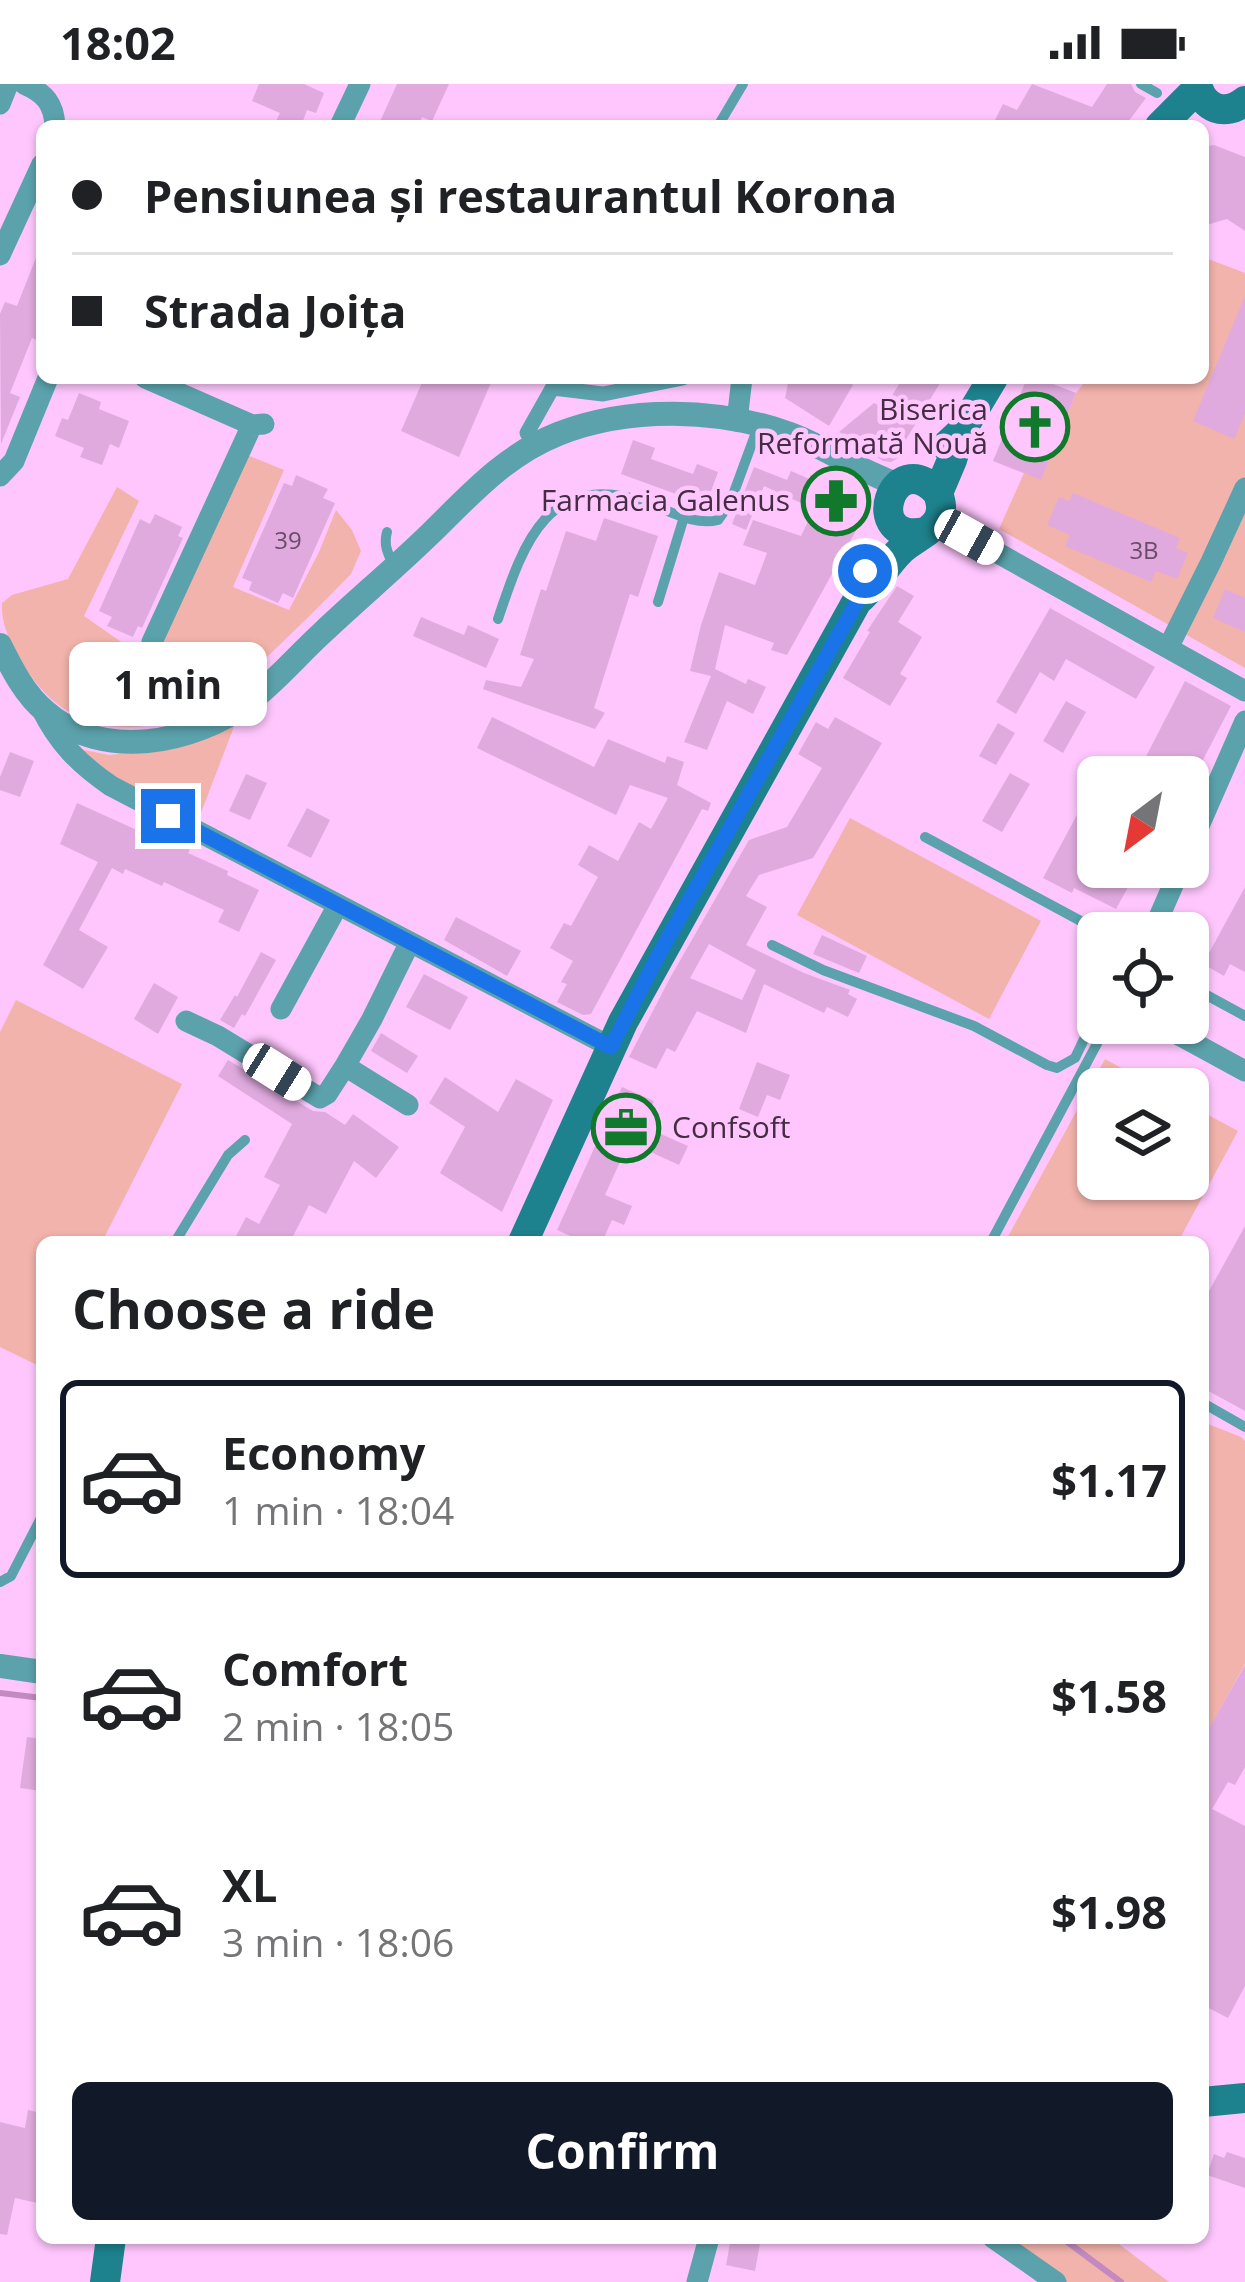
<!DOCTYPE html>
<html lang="en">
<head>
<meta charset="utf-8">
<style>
  body { margin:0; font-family:"Open Sans",sans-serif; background:#f2f2f2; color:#202124; height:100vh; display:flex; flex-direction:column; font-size:45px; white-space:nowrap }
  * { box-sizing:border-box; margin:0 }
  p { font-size:39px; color:#757577 }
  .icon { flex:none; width:66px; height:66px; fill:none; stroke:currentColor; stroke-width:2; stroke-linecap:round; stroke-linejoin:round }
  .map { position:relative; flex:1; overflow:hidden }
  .side { position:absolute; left:36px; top:1152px; width:1173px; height:1008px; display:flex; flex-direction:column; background:#fff; border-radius:18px; box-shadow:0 3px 9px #0004 }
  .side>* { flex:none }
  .banner { position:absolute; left:36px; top:36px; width:1173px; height:264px; border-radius:18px; box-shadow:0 3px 9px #0004; display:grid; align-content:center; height:264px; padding:0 36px; background:#fff }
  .needle { width:78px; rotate:212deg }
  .controls { position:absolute; left:1077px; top:672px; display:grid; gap:24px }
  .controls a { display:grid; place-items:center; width:132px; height:132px; border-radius:18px; background:#fff; box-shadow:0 3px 9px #0004; font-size:60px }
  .end { position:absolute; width:54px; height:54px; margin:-27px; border:15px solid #1a73e8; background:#fff; box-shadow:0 0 0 6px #fff }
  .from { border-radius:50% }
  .bubble { position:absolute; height:84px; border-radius:18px; background:#fff; box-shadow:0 3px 9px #0004; font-size:39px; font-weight:700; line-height:84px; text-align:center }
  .car { position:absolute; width:36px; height:72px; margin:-36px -18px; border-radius:15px; box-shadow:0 0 9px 3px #0007; background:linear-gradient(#fff 24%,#345 0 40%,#fff 0 76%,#345 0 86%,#fff 0) }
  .banner b { display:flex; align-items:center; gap:42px; height:114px; font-size:45px }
  .banner b+b { border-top:3px solid #e0e0e0 }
  .banner i { width:30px; height:30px; background:#202124 }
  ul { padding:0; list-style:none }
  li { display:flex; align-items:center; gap:36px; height:198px; margin:0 24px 18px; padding:0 12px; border:6px solid transparent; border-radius:18px }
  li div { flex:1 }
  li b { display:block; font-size:45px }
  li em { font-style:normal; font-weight:700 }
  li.active { border-color:#111827 }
  li>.icon { width:108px; height:108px; stroke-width:1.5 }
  h2 { padding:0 36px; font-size:54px; line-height:144px }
  .primary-button { display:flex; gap:24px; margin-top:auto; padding:24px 36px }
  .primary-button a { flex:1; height:138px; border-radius:18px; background:#111827; color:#fff; font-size:48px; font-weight:700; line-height:138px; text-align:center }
  .status { display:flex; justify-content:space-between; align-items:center; height:84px; padding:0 60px; background:#fff; direction:ltr }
  .status svg { height:33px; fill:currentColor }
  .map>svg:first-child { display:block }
  .green { fill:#f2b3ac }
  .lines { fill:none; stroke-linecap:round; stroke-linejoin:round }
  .stream { stroke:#c38ac2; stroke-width:6 }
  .building { fill:#e0aadf; fill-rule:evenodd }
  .service { stroke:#5ba2ac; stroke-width:10 }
  .pedestrian { stroke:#5ba2ac; stroke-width:15 }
  .minor { stroke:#5ba2ac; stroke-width:21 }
  .tertiary { stroke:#5ba2ac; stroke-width:24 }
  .secondary { stroke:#1d828d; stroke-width:30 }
  .route { stroke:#1a73e8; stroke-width:15 }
  .labels { text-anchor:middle; stroke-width:9; stroke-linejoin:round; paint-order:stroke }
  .number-label { font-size:24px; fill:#6a4c69 }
  .poi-label { font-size:30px; fill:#432d42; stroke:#fec6fd; text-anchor:end }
</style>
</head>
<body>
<div class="status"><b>18:02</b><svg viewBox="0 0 49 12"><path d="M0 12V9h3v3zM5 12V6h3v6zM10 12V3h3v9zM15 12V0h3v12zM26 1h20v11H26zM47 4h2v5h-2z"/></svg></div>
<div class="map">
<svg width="1245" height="2198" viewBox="0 0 1245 2198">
  <rect width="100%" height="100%" fill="#fec6fd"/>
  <!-- green -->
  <path class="green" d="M1203,173L1245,189V584L999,445L1024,389L1041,395L1076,309L1088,294H1203Z
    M247,371L284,386L233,503L289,526L319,468L336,426L352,446L361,467L351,490C323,519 294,547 265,575C250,590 234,608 216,618C158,651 83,657 38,601C21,580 0,547 2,519L12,511L68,495L117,403L139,417L84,532L150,578Z
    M235,640L199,734L116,696L79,665L109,671L156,666Z
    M850,734L1041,837L989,935L797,831Z
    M16,916L182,1000L102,1158H42V1276L39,1282L0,1263V948Z
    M1105,975L1160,1005H1098V1095H1188V1020L1238,1047L1178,1158H1005Z
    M1203,1338L1241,1353L1245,1357V1580L1203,1656Z
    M1002,2154H1111L1169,2198H1060Z"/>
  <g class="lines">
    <!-- stream -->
    <path class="stream" d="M0,1609L42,1614
      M1062,2154L1121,2198"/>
  </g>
  <!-- building -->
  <path class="building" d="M259,0H304L324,9L316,29L307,26L301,42H287L276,37L280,29L252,17Z
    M397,0H449L432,37L422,33L418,42H378Z
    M1032,0L1092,23L1107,0H1131L1135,8L1146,14L1125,42H1005L994,38L1003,20L1017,26Z
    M1214,61L1245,73V147L1227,135L1203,142V63Z
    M41,161L42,258L32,254L10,309L20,313L1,360L0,230L5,218L17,222Z
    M1245,212V329L1234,355L1193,337Z
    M424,294H493L459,373L401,347Z
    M789,294H841L853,301L829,342L785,314Z
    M903,294H943L904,359L898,374L891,378L883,377L839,348L874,319L884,324Z
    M1027,294H1038L1076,309L1041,396L993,377Z
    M79,309L101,318L99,325L129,337L119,364L110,360L102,381L80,373L84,364L55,352L62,334L68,336Z
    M633,356L655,364L651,375L693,390L697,380L718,388L706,421L621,390Z
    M754,383L787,396L791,387L832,405L835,400L864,413L851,440L858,443L787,571L771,566L774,559L725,541L715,585L746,600L748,595L766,603L753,630L727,617L707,666L684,658L711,592L690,587L701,541L719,488L755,501L767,469L743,461L753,436L801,452L814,425L764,402L746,446L732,440Z
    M296,391L328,405L323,414L335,419L293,514L283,509L278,519L249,506L252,498L242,494L284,399L292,402Z
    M1073,409L1180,454L1176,464L1188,469L1177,495L1156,487L1151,498L1065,462L1070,451L1047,441L1059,413L1069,417Z
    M155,430L182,443L178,452L183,454L142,544L138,542L133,553L107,542L112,533L99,527L140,435L150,440Z
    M604,434L658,452L638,513L630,510L594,624L605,629L595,645L483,605L486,596L521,603L534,575L520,571L541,505L546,507L566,447L596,457Z
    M897,502L914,512L898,538L922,553L900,590L907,594L890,622L843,594L870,548L867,547Z
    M1225,505L1245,514V548L1213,534Z
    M1050,524L1155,583L1136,615L1066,575L1054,597L1040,588L1016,630L996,618Z
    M421,533L464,551L468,541L499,555L486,584L413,552Z
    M1185,597L1231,622L1194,693H1153L1139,686Z
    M1066,617L1086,628L1063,669L1043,657Z
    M492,633L594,683L608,655L665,679L667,672L684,678L677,701L711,719L708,727L702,725L591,930L583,931L557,918L567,900L561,898L573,877L550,864L564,839L571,842L598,793L578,781L589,761L618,777L639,738L651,745L668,714L630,701L616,731L477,664Z
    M835,633L882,659L813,774L759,791L746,812L767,823L746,861L804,889L850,906L848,910L857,915L848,933L827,923L824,929L764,900L746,949L697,927L675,968L667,964L656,985L629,973L670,894L749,756L787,743L822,684L798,670L816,638L828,645ZM709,860L756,886L742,916L690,894Z
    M998,639L1015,649L996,681L979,672Z
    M10,668L34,677L20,713L0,706V693Z
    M1010,689L1030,700L1002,748L982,737Z
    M246,690L267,699L250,736L229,727Z
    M77,719L159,756L161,752L190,766L188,769L228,787L227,791L259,806L239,848L218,838L224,826L164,798L162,802L125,785L123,790L112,784L79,846L108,863L83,905L43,881L98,778L60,760Z
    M307,724L330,736L311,774L287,762Z
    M1078,729L1098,740V783H1139L1116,825L1074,804L1072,809L1043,794Z
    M1245,803V888L1230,880L1224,892L1203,880Z
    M456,833L521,867L507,892L444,856Z
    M822,851L867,872L859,889L813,870Z
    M261,868L276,876L245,932L242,930L234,944L220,936L235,911L237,913Z
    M424,890L468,913L450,946L406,923Z
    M154,899L178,913L158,950L134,935Z
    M381,949L418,972L407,989L371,967Z
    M228,976L313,1027L325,1028L345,1041L353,1030L399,1063L376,1094L354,1077L326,1130L309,1121L290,1158H233L246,1133L259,1140L280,1101L264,1093L292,1040L218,992Z
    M757,978L790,991L780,1016L767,1011L758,1033L739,1025Z
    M445,993L498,1028L516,995L553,1016L502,1128L440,1089L465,1043L429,1019Z
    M622,1003L654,1017L643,1042L688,1062L679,1081L629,1058L605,1111L632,1122L624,1141L612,1136L602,1158H584L557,1146Z
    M1245,1142V1327L1203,1304V1218Z
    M1245,1581V1683L1235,1701L1228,1698L1212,1725L1245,1742V1902L1228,1934L1203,1921V1655Z
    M27,1653L42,1655V1707L20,1704Z
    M28,2026L42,2029V2120L15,2114L7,2151L0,2150V2038L25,2044Z
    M1227,2068L1245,2074V2104L1207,2091L1214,2070L1224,2074Z
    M731,2154H761L755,2187L726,2181Z"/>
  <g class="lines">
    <!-- service -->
    <path class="service" d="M1141,0L1157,9
      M718,42L743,0
      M387,448C383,462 389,472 395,484
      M658,518L684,433
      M498,535C524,457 548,385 648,419C670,427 695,442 718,436L730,419L758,343
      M925,753L1103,849
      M1122,849H1136
      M772,861L823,886L974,942L1047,981L1057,984L1075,974L1086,951L1096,921L1094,899L1098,891
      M1188,901L1245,932
      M175,1158L228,1071L245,1056
      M991,1158L1108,939
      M1203,1319L1245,1343
      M0,1498L11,1492L42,1432"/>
    <!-- pedestrian -->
    <path class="pedestrian" d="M553,304L603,310L683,294
      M527,349L558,294"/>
    <!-- minor -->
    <path class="minor" d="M24,0C45,9 54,20 55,42
      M0,20L8,0
      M340,42L360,0
      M0,171L42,80
      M145,294L252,341L264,340
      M737,337L742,294
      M0,392L14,377L48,294
      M931,444L969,453L1245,607
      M152,558L252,341
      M1168,564L1211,478L1245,404
      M41,624C58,659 79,680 111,702L611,963
      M1188,767L1245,637
      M1152,849L1181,783
      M281,925L338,821
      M186,937L218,952L320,1014L327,1010L345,982L408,1021
      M1157,939L1245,987
      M345,982L372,935L410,858
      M993,2154L1056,2198
      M697,2198L709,2154"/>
    <!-- tertiary -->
    <path class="tertiary" d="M0,561C12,585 25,611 46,628C102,677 193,660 249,618C275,598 298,571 322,549C358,515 395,484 430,450C469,412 505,371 558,350C629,322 718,324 790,350C813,358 834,372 856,382C869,389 883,394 897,401
      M0,1582L42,1588"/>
    <!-- secondary -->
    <path class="secondary" d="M1197,0C1203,25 1225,33 1245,17
      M1160,42L1198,4
      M946,362L960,349L993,294
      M925,448C860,461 892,359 938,409
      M523,1158L623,938L857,517C875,503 884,482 901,466C911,456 930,449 938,436C943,426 941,418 938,409L952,376L960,349
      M1203,2018L1245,2014
      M105,2198L111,2154"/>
  </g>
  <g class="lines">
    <!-- route -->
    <path class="route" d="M168,732L611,963L659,870L857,518L859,502L865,487"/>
  </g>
  <!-- icons -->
  <defs>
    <symbol id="church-ring" viewBox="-11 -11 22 22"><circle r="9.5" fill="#fec6fd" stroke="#10792c" stroke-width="1.5"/><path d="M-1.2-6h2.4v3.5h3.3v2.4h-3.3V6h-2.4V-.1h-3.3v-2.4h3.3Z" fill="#10792c"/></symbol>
    <symbol id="pharmacy-ring" viewBox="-11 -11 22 22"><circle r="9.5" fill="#fec6fd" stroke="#10792c" stroke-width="1.5"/><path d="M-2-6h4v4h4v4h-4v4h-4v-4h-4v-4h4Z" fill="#10792c"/></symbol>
    <symbol id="office-ring" viewBox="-11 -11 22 22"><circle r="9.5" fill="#fec6fd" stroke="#10792c" stroke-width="1.5"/><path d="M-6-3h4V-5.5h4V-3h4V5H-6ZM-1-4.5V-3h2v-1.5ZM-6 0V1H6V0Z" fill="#10792c"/></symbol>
  </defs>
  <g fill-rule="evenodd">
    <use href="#church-ring" x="997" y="305" width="76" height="76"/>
    <use href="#pharmacy-ring" x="798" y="379" width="76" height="76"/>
    <use href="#office-ring" x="588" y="1006" width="76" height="76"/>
  </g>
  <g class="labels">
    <!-- number labels -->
    <g class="number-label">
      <text x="288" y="465">39</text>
      <text x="1144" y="475">3B</text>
    </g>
    <!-- poi labels -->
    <g class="poi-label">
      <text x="988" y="336">Biserica<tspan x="988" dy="34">Reformată Nouă</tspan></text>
      <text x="790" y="427">Farmacia Galenus</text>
      <text x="672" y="1054" text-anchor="start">Confsoft</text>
    </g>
  </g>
</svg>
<div class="controls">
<a><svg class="needle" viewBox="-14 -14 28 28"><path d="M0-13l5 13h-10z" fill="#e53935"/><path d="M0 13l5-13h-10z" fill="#757577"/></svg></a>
<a><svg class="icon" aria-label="locate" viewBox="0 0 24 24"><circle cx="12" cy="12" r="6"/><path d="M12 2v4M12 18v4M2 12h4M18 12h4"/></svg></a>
<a><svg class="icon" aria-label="layers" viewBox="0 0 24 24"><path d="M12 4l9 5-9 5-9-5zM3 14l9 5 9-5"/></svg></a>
</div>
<i class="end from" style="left:865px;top:487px"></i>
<i class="end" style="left:168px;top:732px"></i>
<div class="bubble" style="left:69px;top:558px;width:198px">1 min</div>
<i class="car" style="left:969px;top:453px;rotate:119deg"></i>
<i class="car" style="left:277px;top:988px;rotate:122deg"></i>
<div class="banner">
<b><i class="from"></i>Pensiunea și restaurantul Korona</b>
<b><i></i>Strada Joița</b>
</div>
<section class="side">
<h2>Choose a ride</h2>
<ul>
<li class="active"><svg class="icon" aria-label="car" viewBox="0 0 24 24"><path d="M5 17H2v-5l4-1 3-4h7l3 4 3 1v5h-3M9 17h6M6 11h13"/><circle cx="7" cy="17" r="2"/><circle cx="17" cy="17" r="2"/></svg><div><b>Economy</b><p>1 min · 18:04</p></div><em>$1.17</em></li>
<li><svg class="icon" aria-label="car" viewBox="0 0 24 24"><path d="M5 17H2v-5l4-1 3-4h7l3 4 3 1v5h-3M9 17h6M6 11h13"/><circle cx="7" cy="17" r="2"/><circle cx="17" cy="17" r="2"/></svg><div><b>Comfort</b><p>2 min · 18:05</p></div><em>$1.58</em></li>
<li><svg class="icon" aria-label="car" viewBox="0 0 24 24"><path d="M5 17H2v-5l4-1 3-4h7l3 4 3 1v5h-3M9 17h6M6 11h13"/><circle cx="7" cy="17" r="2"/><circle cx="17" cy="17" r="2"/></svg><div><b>XL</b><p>3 min · 18:06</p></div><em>$1.98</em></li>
</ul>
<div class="primary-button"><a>Confirm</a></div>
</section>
</div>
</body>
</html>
